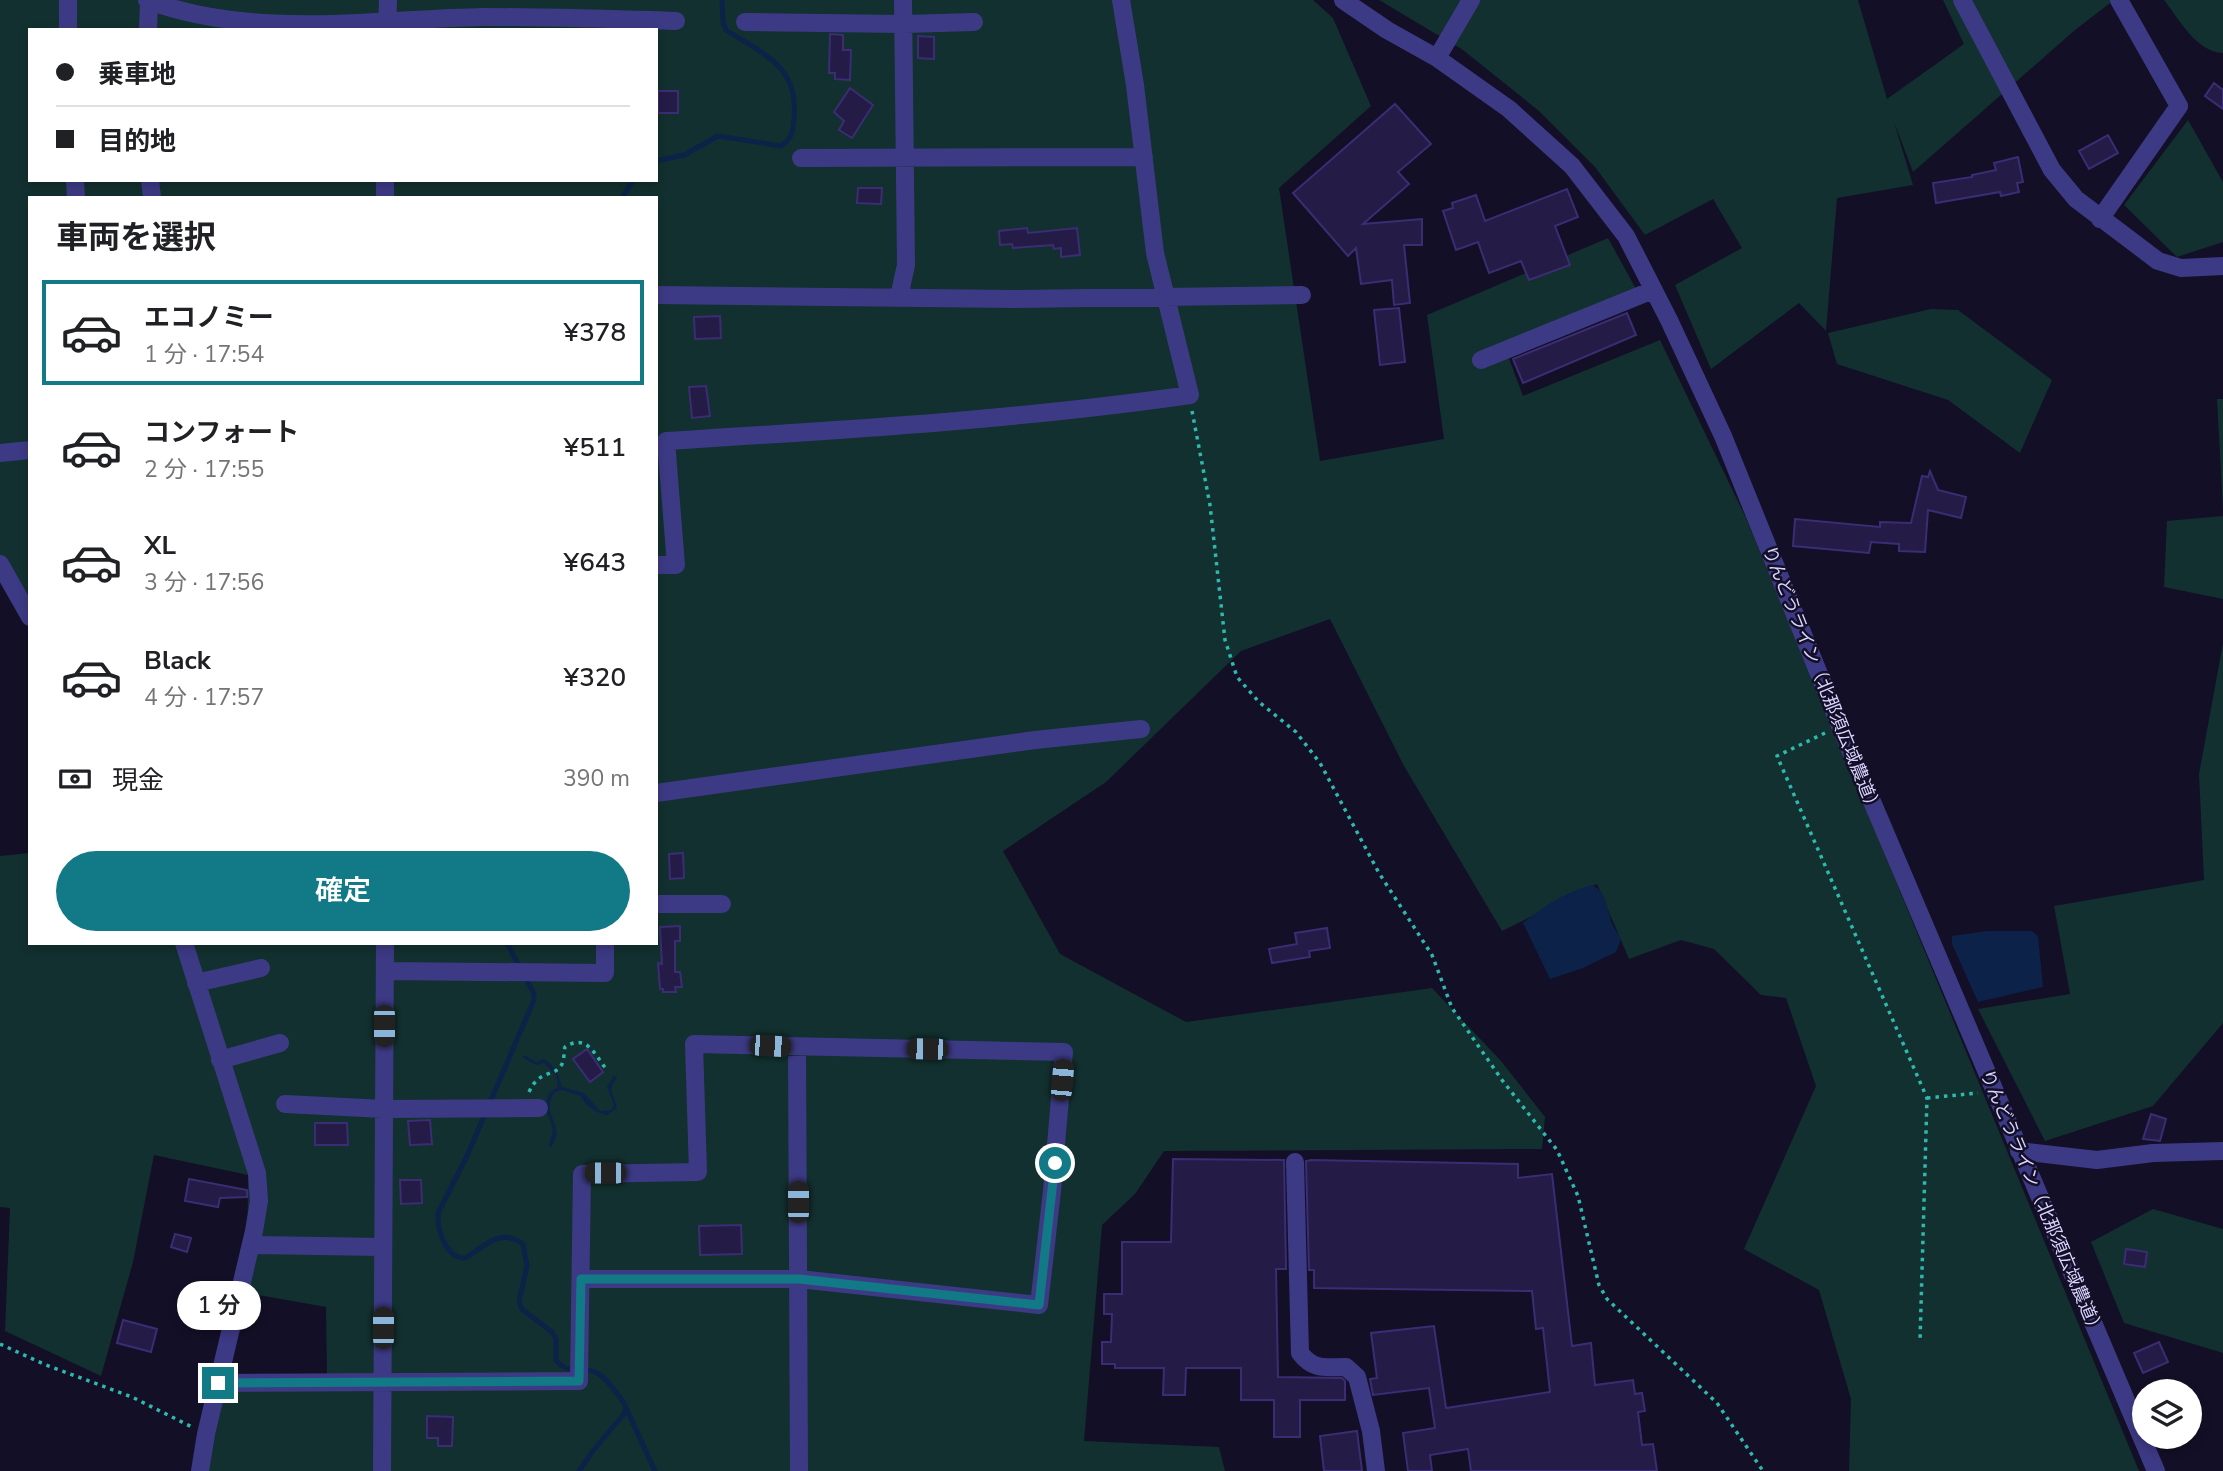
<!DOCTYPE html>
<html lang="ja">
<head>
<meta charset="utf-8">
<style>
  body { margin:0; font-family:"Nunito Sans","Noto Sans JP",sans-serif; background:#f6f6f6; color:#202124; height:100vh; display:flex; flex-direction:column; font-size:26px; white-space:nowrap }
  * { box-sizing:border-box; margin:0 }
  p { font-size:23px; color:#757577 }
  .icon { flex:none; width:38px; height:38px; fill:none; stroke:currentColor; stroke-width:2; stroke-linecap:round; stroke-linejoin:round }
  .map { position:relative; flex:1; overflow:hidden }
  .drawer { position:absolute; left:28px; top:196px; width:630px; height:749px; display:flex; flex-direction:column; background:#fff; border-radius:0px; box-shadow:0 4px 10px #0003 }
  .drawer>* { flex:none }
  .top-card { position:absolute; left:28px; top:28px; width:630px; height:154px; border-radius:0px; box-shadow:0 4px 10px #0003; display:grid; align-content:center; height:154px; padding:0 28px; background:#fff }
  .fabs { position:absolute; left:2132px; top:1379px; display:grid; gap:14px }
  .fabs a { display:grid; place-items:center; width:70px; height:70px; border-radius:50%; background:#fff; box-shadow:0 4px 10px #0003; font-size:35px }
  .end { position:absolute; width:32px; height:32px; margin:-16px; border:9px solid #127987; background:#fff; box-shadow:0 0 0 4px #fff }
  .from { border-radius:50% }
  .bubble { position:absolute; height:49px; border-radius:24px; background:#fff; box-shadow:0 4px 10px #0003; font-size:23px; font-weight:600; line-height:49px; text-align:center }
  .car { position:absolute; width:21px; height:42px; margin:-21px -10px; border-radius:9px; box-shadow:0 0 5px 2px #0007; background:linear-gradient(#222 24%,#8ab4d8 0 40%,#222 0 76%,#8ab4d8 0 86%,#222 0) }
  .top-card b { display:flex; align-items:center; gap:24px; height:66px; font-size:26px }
  .top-card b+b { border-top:2px solid #e0e0e0 }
  .top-card i { width:18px; height:18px; background:#202124 }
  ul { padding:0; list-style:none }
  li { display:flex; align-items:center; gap:21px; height:105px; margin:0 14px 10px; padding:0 14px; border:4px solid transparent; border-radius:0px }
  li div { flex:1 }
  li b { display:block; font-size:26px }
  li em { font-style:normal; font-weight:600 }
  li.active { border-color:#127987 }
  li>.icon { width:63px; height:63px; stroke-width:1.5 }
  h2 { padding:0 28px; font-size:32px; line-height:84px }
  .pay { display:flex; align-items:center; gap:18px; height:77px; padding:0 28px; font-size:26px }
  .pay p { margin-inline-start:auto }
  .primary-button { display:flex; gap:14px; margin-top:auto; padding:14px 28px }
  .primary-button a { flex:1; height:80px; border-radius:42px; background:#127987; color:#fff; font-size:28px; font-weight:600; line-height:80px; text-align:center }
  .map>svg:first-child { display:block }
  .green { fill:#12302f; fill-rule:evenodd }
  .water { fill:#0c2248 }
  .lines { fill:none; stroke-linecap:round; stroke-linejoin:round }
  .stream { stroke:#0c2248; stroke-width:5 }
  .building { fill:#241b47; stroke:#3b2d73; stroke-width:2 }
  .path { stroke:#2fb8b0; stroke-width:3.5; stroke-dasharray:3.5 5; stroke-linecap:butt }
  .minor { stroke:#3d3a85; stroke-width:18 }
  .route { stroke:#127987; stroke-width:9 }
  .labels { text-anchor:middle; stroke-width:5; stroke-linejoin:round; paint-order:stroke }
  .street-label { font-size:18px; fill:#d9d4ff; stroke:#130f26 }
</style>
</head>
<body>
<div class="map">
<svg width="2223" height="1471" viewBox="0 0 2223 1471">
  <rect width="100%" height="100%" fill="#130f26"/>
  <!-- green -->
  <path class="green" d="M0,0H1313L1333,18L1371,106L1279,188L1320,461L1444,439L1427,315L1608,238L1636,289L1504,345L1523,396L1660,340L1746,518L2139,1471H1849L1851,1399L1819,1290L1744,1249L1816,1086L1786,998L1761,995L1714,949L1681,940L1629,959L1597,884L1502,931L1404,766L1330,619L1241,651L1106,782L1003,851L1060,954L1186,1022L1432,988L1501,1061L1545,1117L1542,1149L1164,1151L1135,1194L1102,1225L1084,1441L1219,1447L1225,1471H194L198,1437L233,1375L327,1378L326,1307L247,1293L248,1175L154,1155L133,1262L101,1376L5,1331L10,1208L0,1207V856L30,853V943H656V198H30V629L0,582ZM30,30H656V180H30Z
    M1379,0H1858L1887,99L1964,44L1943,0H2114L2075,30L1913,172L1894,122L1913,185L1837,198L1826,331L1799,303L1711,369L1675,285L1742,248L1713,199L1645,235L1595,167L1539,111L1463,50Z
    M2164,0H2223V53C2196,52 2179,19 2164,0Z
    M2188,120L2223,182V242L2177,257L2124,205Z
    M1931,309L1958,310L2052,380L2020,453L1948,400L1837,364L1828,333Z
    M2217,399H2223V510Z
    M2223,516V599L2164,587L2167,521Z
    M2223,643V1023L2153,1106L2045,1141L1978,1009L2070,994L2054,906L2204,880L2199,774Z
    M2153,1209L2223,1229V1353L2124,1323L2091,1242Z"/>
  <!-- water -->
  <path class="water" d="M1593,885C1606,894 1606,902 1610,916C1611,924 1617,932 1621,939L1616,952L1583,968L1550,979L1523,923C1543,907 1568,890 1593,885Z
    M1987,931H2032L2038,936L2043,987L1978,1002L1952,944V936Z
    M524,1055L536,1062L544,1059C556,1067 558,1074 562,1087L584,1093L600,1111L611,1110L614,1105L607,1087L614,1075L617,1078C605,1091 615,1094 617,1108L607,1115C595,1113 587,1106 580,1096L562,1090L555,1092C538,1114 568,1126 551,1147L549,1146L553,1129L545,1106L549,1093L558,1087L556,1075L544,1063L536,1065L522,1057Z"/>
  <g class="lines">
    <!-- stream -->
    <path class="stream" d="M656,161L684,155L718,136L781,146C792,138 793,132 794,118C799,66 764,55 726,30L723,22L722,0
      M622,198L633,180
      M507,943L520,968
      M525,977L534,994V1000L467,1156L438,1213C437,1230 446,1259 466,1258C487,1244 500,1228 523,1244L527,1266L519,1302L522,1309L553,1333L556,1339V1360C569,1377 582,1364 597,1373C608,1379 616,1393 624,1403L626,1408L624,1414L592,1452L579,1471
      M626,1408L655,1471"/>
  </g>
  <!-- building -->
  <path class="building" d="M830,34L843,35V50H851L850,80L835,79V73H829Z
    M918,36L934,37V59L918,58Z
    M2214,83L2223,90V109L2205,96Z
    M850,88L873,105L852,138L839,130L844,121L834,112Z
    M658,91H678V113H658Z
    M1395,104L1431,144L1398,172L1409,184L1363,224L1422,219V245H1404L1410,303L1394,305L1392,280L1361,284L1356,248L1348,256L1293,193Z
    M2108,135L2118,153L2089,169L2079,151Z
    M2018,157L2023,182L2017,183L2019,192L2001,196L2000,192L1936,203L1933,183L1972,177V175L1996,170L1994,163Z
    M858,188H882L881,204L857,203Z
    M1567,189L1578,217L1555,226L1570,265L1529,280L1521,261L1489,273L1478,242L1456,250L1443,211L1453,208L1452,203L1476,195L1485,221Z
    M1027,228L1028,233L1077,228L1080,255L1061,257V248L1054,249L1053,245L1013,248L1012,244L1000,245L999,231Z
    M1399,308L1405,362L1380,365L1374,310Z
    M1627,313L1636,335L1523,383L1513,359Z
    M720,316L721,338L695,339L694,317Z
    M706,386L710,416L692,418L689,387Z
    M1930,471L1938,490L1966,497L1961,518L1928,510L1925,552L1899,551V544L1871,542L1869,553L1793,546L1795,519L1880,527V522L1911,523L1922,476L1928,477Z
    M683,853L684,878L670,879L669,854Z
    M680,926V941H675V972H680L682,987H675L676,992H663V989H660L658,963L662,964L660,927Z
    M1327,928L1330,948L1309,951L1310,957L1272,963L1269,949L1297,944L1295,933Z
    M587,1049L603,1072L590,1082L573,1059Z
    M2151,1114L2166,1119L2160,1141L2143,1139Z
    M430,1120L432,1144L410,1145L408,1121Z
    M315,1123H347L348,1145H315Z
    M1173,1159L1284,1160L1286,1269H1276L1278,1377L1342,1378L1345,1381V1400H1300V1437H1274V1400H1241V1368H1186L1185,1395H1163L1164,1368H1115V1364H1102V1342H1111L1112,1314H1104V1294H1122V1242H1171Z
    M1311,1160L1518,1164V1178L1552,1174L1572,1346L1591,1343L1595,1385L1633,1380L1635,1394L1642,1393L1645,1411L1638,1412L1642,1445L1653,1444L1657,1471H1471L1468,1449L1430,1455L1432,1471H1408L1403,1433L1435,1428L1429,1388L1373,1395L1370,1379L1377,1378L1371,1333L1434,1326L1446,1408L1550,1392L1543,1328L1536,1329L1532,1291L1314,1288V1270H1309L1306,1161Z
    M189,1179L247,1190V1197L220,1198L218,1207L185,1201Z
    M400,1180H421L422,1203L401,1204Z
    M741,1225L742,1254L700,1255L699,1226Z
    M175,1234L191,1238L187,1252L171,1247Z
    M2126,1249L2147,1252L2145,1267L2124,1264Z
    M123,1320L157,1329L151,1352L117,1343Z
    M2159,1342L2168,1362L2143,1373L2134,1353Z
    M427,1416L453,1417L452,1446H438V1438H427Z
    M1357,1431L1362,1471H1324L1320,1436Z"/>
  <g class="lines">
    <!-- path -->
    <path class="path" d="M1192,411L1210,505L1225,640L1237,677L1259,702L1296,732L1320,763L1379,873L1432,955L1452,1008L1502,1080L1557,1150L1578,1196L1599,1285L1607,1299L1717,1403L1763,1471
      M1825,733L1777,756L1927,1098L1920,1341
      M529,1092C540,1068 555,1078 562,1064C564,1060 564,1052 565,1047C587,1033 594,1054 607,1070
      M1927,1098L1978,1093
      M0,1344L46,1365L132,1397L192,1427"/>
    <!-- minor -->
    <path class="minor" d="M68,0V30
      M147,0C254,40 373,19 484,17C548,17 612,19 676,21
      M1343,0L1387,30L1437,58L1509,109L1572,166L1626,236L1669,320L1723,436L1840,726L2156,1471
      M1962,0L2052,170L2076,199L2158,261L2181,268L2223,266
      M745,22L904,24L974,22
      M148,30L149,1
      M387,30L388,0
      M1437,58L1471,0
      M801,158L1144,157
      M75,180L76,198
      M150,180L152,198
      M385,198V180
      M2100,219L2179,106L2119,0
      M656,295L1014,299L1302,295
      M899,297L906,265L903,0
      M1481,360L1653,290
      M0,453L30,450
      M0,564L30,617
      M656,565H676L666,441C841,430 1016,420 1190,395L1155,253L1135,85L1121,0
      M656,793L1035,740L1141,729
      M656,904H722
      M184,943L257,1173L259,1201L254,1231L206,1434L200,1471
      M385,971L605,973V943
      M196,983L261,968
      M797,1047L799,1471
      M220,1060L280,1043
      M285,1104L384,1109L539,1108
      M2019,1151L2097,1160L2153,1153L2223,1151
      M1295,1162L1300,1353C1314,1371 1326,1367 1346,1367L1357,1377L1371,1431L1376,1471
      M251,1245L383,1247
      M218,1383L579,1381L582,1174L698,1172L694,1044L1064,1052L1052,1191L1039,1305L799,1279H581
      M382,1471L385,943"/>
  </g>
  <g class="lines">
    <!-- route -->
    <path class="route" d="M218,1383L579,1381L581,1279H799L1039,1305L1055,1163"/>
  </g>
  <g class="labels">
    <!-- street labels -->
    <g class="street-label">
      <text transform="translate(1822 680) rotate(68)" y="6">りんどうライン（北那須広域農道）</text>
      <text transform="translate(2042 1203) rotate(67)" y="6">りんどうライン（北那須広域農道）</text>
    </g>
  </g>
</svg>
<div class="fabs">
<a><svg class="icon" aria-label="layers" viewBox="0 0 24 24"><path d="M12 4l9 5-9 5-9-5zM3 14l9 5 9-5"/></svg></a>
</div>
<i class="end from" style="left:1055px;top:1163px"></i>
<i class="end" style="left:218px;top:1383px"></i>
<div class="bubble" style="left:177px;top:1281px;width:84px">1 分</div>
<i class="car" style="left:384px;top:1026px;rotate:180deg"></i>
<i class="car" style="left:770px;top:1046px;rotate:93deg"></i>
<i class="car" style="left:927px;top:1049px;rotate:271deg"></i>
<i class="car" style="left:1062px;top:1080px;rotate:5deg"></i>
<i class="car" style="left:605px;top:1173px;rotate:270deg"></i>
<i class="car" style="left:798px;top:1202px;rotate:0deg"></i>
<i class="car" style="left:383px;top:1328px;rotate:0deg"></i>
<div class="top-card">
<b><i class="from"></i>乗車地</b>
<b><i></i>目的地</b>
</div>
<section class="drawer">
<h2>車両を選択</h2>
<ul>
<li class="active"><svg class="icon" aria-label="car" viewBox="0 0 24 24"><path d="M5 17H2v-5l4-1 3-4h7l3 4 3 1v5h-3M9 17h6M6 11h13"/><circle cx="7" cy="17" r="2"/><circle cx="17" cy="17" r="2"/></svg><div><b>エコノミー</b><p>1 分 · 17:54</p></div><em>¥378</em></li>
<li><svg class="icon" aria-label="car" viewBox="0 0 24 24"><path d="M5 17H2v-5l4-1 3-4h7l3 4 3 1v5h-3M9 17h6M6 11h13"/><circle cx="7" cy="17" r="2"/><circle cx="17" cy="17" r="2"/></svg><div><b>コンフォート</b><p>2 分 · 17:55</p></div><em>¥511</em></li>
<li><svg class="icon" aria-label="car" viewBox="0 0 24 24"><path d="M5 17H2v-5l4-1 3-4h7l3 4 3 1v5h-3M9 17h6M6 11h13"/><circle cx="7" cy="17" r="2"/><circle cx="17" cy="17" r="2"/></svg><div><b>XL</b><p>3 分 · 17:56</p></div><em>¥643</em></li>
<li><svg class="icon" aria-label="car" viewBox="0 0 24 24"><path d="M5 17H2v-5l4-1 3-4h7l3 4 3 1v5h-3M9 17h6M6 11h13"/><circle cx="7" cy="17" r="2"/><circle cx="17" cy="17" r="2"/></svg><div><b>Black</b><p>4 分 · 17:57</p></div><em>¥320</em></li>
</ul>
<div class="pay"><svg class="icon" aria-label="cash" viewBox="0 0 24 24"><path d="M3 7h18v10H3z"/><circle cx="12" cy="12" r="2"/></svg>現金<p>390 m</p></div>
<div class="primary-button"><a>確定</a></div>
</section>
</div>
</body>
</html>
